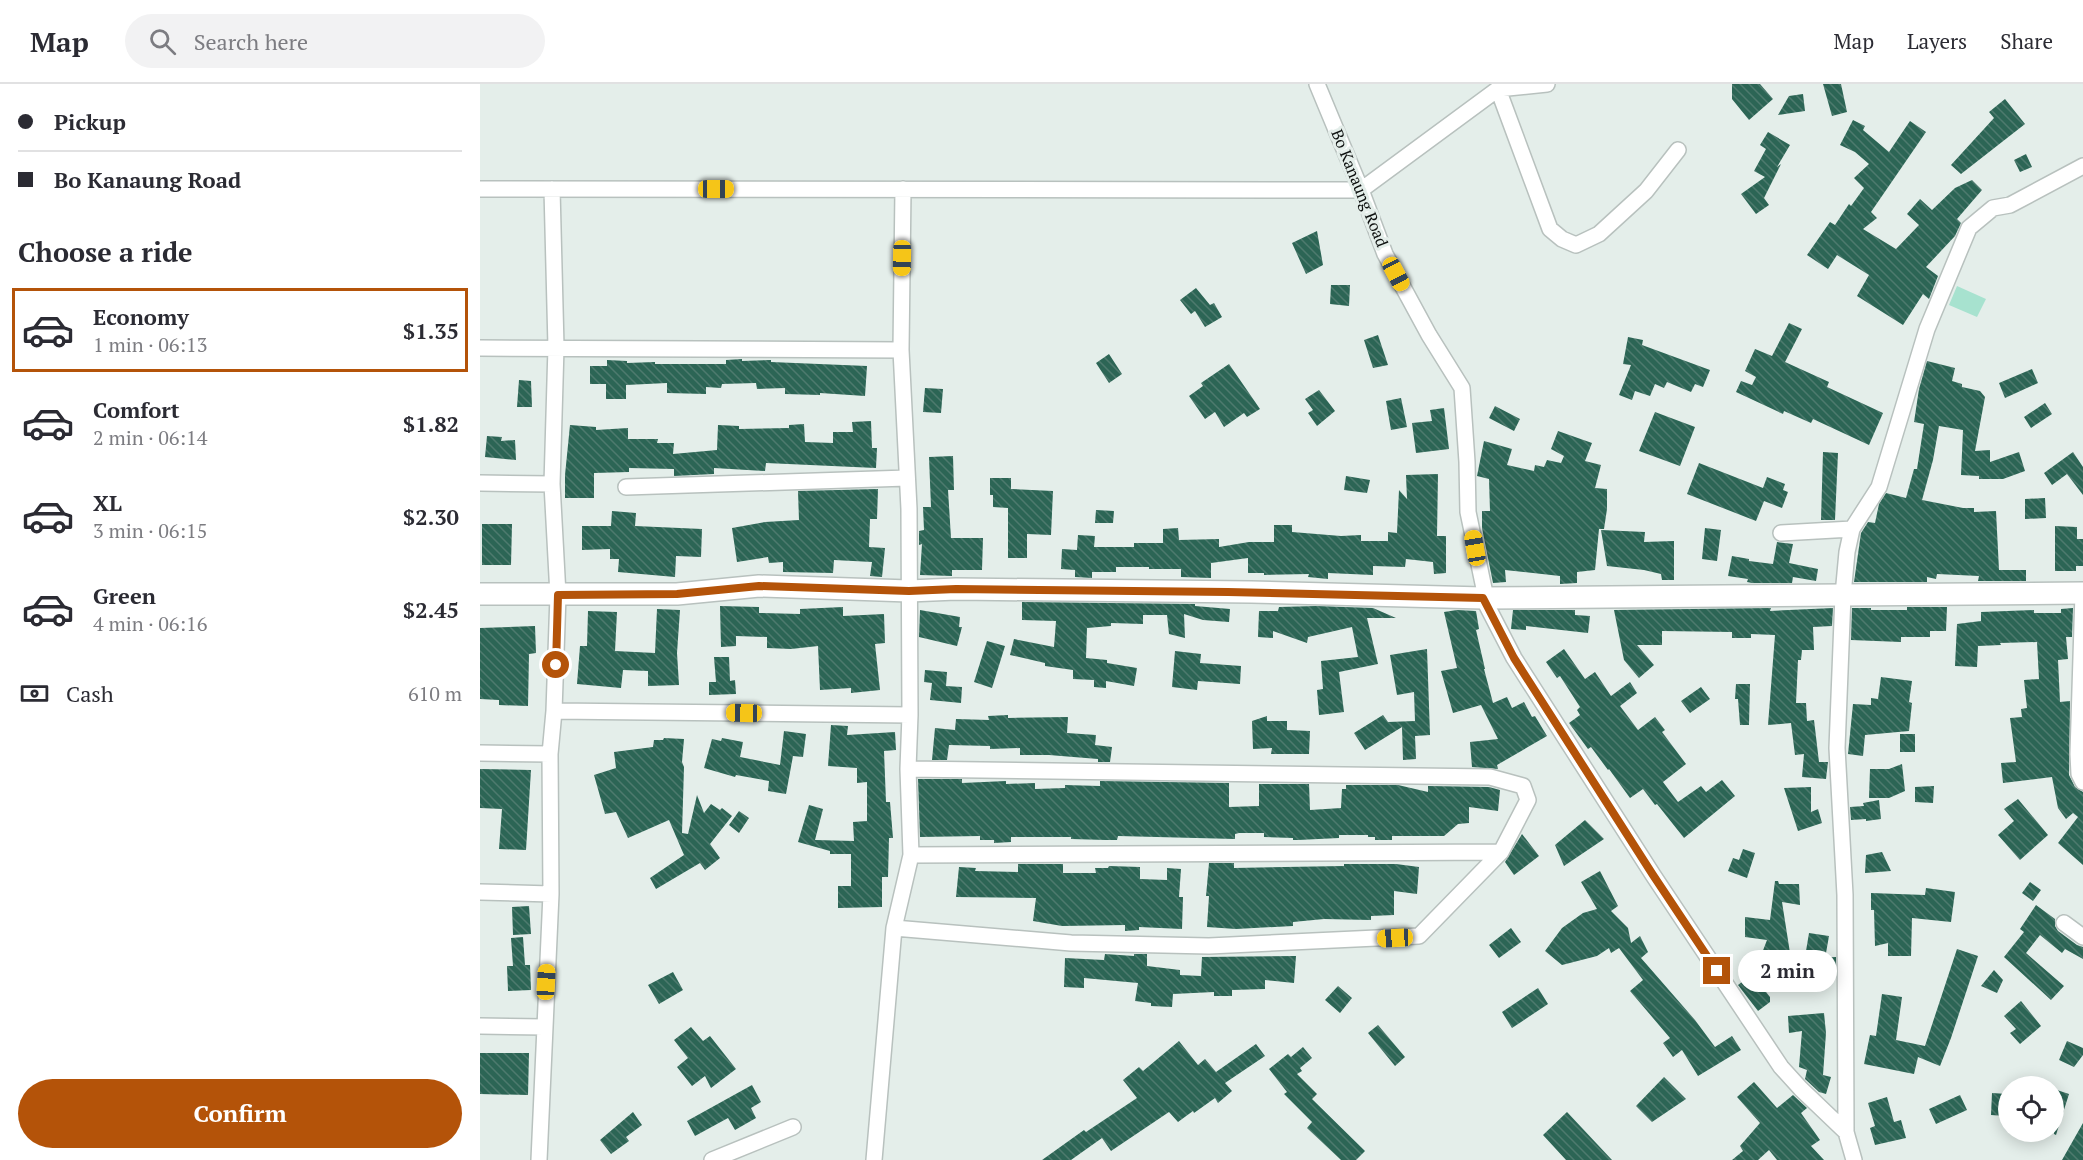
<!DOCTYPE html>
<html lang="en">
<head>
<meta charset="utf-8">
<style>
  body { margin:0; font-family:"PT Serif",serif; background:#f2f2f3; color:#2b2b33; height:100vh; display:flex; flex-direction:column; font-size:22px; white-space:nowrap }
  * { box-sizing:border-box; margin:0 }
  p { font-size:20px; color:#7c7c81 }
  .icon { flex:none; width:33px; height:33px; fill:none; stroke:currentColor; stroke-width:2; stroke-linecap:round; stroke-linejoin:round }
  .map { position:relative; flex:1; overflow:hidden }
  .details { display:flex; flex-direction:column; background:#fff; width:480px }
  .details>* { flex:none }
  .guide { display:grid; align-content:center; height:132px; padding:0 18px; background:#fff }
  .tools { position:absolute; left:1518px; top:992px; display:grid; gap:12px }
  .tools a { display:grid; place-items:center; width:66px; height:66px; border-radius:50%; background:#fff; box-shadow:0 3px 15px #0003; font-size:30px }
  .end { position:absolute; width:27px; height:27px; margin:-14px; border:8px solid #b45309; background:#fff; box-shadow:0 0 0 3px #fff }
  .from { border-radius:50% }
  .bubble { position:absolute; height:42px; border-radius:21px; background:#fff; box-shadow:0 3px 15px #0003; font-size:20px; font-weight:700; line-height:42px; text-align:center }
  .car { position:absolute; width:18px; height:36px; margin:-18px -9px; border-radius:8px; box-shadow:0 0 4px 2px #0007; background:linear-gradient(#f5c518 24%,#345 0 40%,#f5c518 0 76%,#345 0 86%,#f5c518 0) }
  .guide b { display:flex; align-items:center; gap:21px; height:57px; font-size:22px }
  .guide b+b { border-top:2px solid #e1e1e2 }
  .guide i { width:15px; height:15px; background:#2b2b33 }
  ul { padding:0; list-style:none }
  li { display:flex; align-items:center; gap:18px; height:84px; margin:0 12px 9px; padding:0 6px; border:3px solid transparent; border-radius:0px }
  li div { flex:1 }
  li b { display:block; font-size:22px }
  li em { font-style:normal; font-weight:700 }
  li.on { border-color:#b45309 }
  li>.icon { width:54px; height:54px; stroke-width:1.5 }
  h2 { padding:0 18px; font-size:27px; line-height:72px }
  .pay { display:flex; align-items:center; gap:15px; height:66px; padding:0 18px; font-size:22px }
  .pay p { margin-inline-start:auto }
  .button { display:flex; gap:12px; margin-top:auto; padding:12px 18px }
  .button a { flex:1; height:69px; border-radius:36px; background:#b45309; color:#fff; font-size:24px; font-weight:700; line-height:69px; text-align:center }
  header { display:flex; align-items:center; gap:36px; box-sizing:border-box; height:84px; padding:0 30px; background:#fff; border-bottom:2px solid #e1e1e2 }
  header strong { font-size:28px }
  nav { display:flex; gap:33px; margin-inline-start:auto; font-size:21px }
  .search { width:420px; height:54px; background:#f2f2f3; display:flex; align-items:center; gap:15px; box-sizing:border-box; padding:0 21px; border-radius:33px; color:#7c7c81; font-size:22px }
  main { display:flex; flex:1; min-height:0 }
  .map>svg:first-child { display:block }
  .water { fill:#a7e2cf }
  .building { fill:url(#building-back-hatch) }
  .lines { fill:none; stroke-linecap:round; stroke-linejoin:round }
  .street-casing { stroke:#b8c1be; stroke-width:18 }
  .secondary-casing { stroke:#b8c1be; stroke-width:24 }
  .street { stroke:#fff; stroke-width:15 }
  .secondary { stroke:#fff; stroke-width:21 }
  .route { stroke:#b45309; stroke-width:8 }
  .labels { text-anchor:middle; stroke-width:6; stroke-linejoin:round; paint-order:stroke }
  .street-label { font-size:16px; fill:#0d100f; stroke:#e4eeea }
</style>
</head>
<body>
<header>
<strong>Map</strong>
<div class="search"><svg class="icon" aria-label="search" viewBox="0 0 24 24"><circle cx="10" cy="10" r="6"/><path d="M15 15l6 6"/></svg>Search here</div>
<nav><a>Map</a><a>Layers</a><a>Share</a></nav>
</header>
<main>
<section class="details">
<div class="guide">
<b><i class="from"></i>Pickup</b>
<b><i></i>Bo Kanaung Road</b>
</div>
<h2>Choose a ride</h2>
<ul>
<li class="on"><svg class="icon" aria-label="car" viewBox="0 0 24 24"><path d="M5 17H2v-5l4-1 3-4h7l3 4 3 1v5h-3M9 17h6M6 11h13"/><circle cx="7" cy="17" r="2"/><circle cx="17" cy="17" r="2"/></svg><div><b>Economy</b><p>1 min · 06:13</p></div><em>$1.35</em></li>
<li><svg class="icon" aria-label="car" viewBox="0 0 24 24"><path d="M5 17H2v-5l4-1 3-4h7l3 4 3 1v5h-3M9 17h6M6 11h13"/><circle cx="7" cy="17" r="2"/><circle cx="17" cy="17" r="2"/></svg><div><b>Comfort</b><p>2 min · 06:14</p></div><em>$1.82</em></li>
<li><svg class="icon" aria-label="car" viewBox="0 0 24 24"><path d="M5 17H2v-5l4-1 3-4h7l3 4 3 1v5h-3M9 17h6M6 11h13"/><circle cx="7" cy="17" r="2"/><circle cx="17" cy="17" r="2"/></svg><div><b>XL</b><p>3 min · 06:15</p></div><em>$2.30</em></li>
<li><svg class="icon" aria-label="car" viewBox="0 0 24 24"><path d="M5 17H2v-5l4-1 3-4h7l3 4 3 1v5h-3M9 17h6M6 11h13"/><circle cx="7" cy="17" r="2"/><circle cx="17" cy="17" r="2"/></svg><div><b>Green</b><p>4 min · 06:16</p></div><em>$2.45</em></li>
</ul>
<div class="pay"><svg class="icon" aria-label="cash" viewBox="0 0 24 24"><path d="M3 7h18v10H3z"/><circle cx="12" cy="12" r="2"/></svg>Cash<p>610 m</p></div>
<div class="button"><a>Confirm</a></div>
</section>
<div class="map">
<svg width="1603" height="1076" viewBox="0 0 1603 1076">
  <defs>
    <pattern id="building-back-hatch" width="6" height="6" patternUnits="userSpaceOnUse" patternTransform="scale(1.5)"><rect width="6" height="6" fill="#2c6555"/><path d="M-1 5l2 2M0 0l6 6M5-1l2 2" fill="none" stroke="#4e7a6e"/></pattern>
  </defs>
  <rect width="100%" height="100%" fill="#e4eeea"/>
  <!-- water -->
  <path class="water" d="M1477,202L1506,215L1497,233L1469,221Z"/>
  <!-- building -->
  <path class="building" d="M1252,0H1280L1293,15L1269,36L1252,15Z
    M1343,0H1361L1367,28L1352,32Z
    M1323,10L1325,27L1298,31L1309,12Z
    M1525,15L1545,40L1481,90L1471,81L1514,34L1509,28Z
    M1373,36L1385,42L1383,46L1409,68L1430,37L1446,48L1391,128L1397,134L1383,145L1416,165L1439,141L1427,130L1440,115L1452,126L1475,104L1492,96L1502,106L1477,135L1481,139L1475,152L1446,183L1458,192L1449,215L1443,210L1423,241L1377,212L1389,191L1357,171L1348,185L1327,171L1350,138L1355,141L1369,120L1371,122L1384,104L1374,94L1389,80L1375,68L1360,61Z
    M1288,48L1310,61L1297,83L1301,80L1284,114L1289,121L1276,130L1261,110L1285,93L1274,87L1286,65L1280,61Z
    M1546,70L1552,83L1540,88L1534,76Z
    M837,147L843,181L826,190L812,159Z
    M851,201H870L869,222L850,220Z
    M716,204L730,221L734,219L742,233L725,243L715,227L711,230L700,216Z
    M1309,239L1322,245L1305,278L1349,298L1347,303L1403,329L1389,361L1333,335L1331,339L1304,327L1303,330L1256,308L1261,297L1272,301L1276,293L1265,287L1275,265L1292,272Z
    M898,251L908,281L893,284L884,256Z
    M1148,253L1163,256L1162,261L1230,286L1223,303L1215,300L1211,308L1187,298L1184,304L1175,300L1170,312L1155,307L1152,316L1139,311L1151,281L1143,280Z
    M629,270L642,290L629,299L616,279Z
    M262,275V277L291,276V278L387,282L385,312L340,309V311L305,310V304L277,305L276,299L242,300L241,304L226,303V310L187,309V299L146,301V315H126V300H110V282H127V276L147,277V279L175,278V280H246V276Z
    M1447,277L1475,284L1472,297L1482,300V303L1500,307L1505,313L1495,367L1510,366V378L1539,368L1545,387L1523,395H1499V392L1481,391L1483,346L1459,342L1453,376L1442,416L1483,424H1494V428L1516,427L1519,486H1546V497H1498L1499,492L1457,490L1456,495L1447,493V498H1374L1381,449L1388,438L1395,439L1399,420L1406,409L1426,414L1434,385H1437L1444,340L1434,338L1439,305Z
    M749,280L780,325L767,333L764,329L744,343L735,328L725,335L709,312L723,302L721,299Z
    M1552,285L1558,299L1525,314L1519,299Z
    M39,296L51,297L52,323H37Z
    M445,304L463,305L461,329L443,328Z
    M839,306L855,327L837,342L828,329L833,326L825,315Z
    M921,314L927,343L911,346L906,317Z
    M1565,319L1572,330L1551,344L1544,333Z
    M1015,322L1040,335L1034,347L1009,334Z
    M964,324L969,365L936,369L932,339L952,337L950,326Z
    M1175,328L1215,343L1200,382L1159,367Z
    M391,337L392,364H397L396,384L286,379L285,387L234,384V390L194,392V385L149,384V388L114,389V414H85V391L90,341L116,343V346L148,344V355H178L177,359H194L193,370L237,366L238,341L259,342V345L309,344V341L324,340L325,358L353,359V348H373L372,338Z
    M1078,347L1112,359L1105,377L1121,381L1115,404L1127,405V425L1124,445H1119L1115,486L1097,488V499L1080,500V492L1025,486L1026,498L1013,499L1002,444V427H1010L1009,395L997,392L1004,357L1032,365L1027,381L1054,387L1055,381L1064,383L1067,376L1081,379L1084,372L1071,365Z
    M7,352L22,353L21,357L35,356L36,376L5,373Z
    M1343,368L1358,369L1355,436H1341Z
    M1593,368L1603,383V411L1587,390L1572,401L1564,389Z
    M473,372L474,406H468L471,454H503L502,486H472V492L440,491L442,460L439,461V447L444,446L443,423H451L449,373Z
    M1219,379L1283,404L1287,393L1305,400L1303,406L1308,408L1302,424L1284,417L1276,437L1207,410Z
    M958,390L957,452H966V489L954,490L953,478L926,475L925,483L893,482V491L848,489V495L828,493L829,490L784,491V489H768V474L731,479V494L701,493V485H669V483H636V488H612V494L595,493V486L581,485L582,465L597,466L598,451L615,452L614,463H654V459H683V445L698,444L699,456L739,455V463L769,458H794V441H812V448L861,452L881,451V457H908V448L917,449L919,406L927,415L926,391Z
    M866,392L890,396L887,409L864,406Z
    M510,394H531V405L573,407L571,451L547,450V474H528V424L513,423V411H510Z
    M398,405L397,435H390L389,463L405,464L402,493L390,492L392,478L354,476L353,489L303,488V478L289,479L288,473L257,478L252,444L285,438L319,436L318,407Z
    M1565,414L1566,434L1545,435V415Z
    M616,426L634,427L633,439H615Z
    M132,427L156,429L155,442L222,445L221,473L196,472L195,493L138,488L139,475H130V465L102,466V442H131Z
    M2,440H32L31,481H2Z
    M1575,442L1597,443V455H1603V482H1596V487H1575Z
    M1225,444L1241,446L1237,477L1222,475Z
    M1121,446L1165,448L1164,458L1194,457V496H1182L1181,490L1164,486L1127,482Z
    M1297,458L1313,460L1309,479L1338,485L1336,497L1313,493L1312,499H1272L1267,498L1268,495L1248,492L1252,472L1269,475V477L1293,480Z
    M542,518L715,520V522L750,525L749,538L723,536L704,530L705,554L689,550L687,531H663V540L631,539V542L607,544L606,574L627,576V579L657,584L654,602L626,597V604L614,603V596L593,595V586L565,582V579L530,571L534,555L574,563L576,537L542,536Z
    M240,522L279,523V529L320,530V525L363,523V532L404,530L405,559L395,560L400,606L371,609V604L340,606L338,562L311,565L287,564V553L256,552V562L241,563Z
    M836,522L893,524L916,534H887L898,580L859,588L864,628L839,631L837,606L843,605L841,577L878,573L872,543L828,553L827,559L793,547V554L778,553L779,527H798L799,523Z
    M1427,523H1467L1466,547H1450V553H1421V558L1371,556L1372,524H1391V526H1427Z
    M1291,524L1290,527L1353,524L1352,542L1333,543L1334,566H1322L1321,576H1318L1316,619H1326L1327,637L1334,636L1339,678H1348L1346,695L1322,693L1324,670L1315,671L1311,639L1288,641L1295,551L1271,550V554H1252V548L1182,547V561H1157L1174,581L1159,594L1144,576L1134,526Z
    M1593,524L1592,553H1586L1588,575L1578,576L1580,618L1590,617L1589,691L1595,703L1603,708V781L1578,759L1598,733L1593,729L1586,735L1578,724L1572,693L1523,699L1521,679L1536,678L1530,634L1542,633L1541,625L1547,624L1544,596L1559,595L1557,558L1520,559L1521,561L1498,562L1497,583L1475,582L1477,540L1501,537V528L1554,526V529H1581V525Z
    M177,525L200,526L197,569L199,601L168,602V587L143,586L141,604L97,600L100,562H107L108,527L137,528L135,567L175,569Z
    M440,526L480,533L479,543H482L477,562L439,553Z
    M977,526L996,527L999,545L996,546L1005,585H1004L1013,619L1027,613L1032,624L1044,618L1052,633L1055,632L1067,652L1017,681L1018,685L992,683L990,658L1018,655L1001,621L973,629L961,587L977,584L964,528Z
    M1033,526H1095V531L1110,532L1108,549L1046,542V546L1031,545Z
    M55,542L56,569L49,570L48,622L19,621V616L0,615V544Z
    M507,557L525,562L512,604L494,598Z
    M947,565L950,651L935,652L936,675L923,676L922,643L885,666L874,649L903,631L908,638L935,637L934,608L917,611L910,571Z
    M1084,565L1105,595L1115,588L1131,612L1150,598L1157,609L1140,622L1158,646L1175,633L1185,646L1182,648L1206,680L1183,698L1198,718L1221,702L1226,708L1242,696L1255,712L1204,754L1177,720L1175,721L1163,705L1150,714L1129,685L1128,686L1111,663L1108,665L1089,639L1100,631L1097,626L1100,623L1080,592L1077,594L1066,578Z
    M695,567L721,570L720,579L761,582L760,600L718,597L717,606L692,603Z
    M234,573H249L250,597L255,596L256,610L229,611V598H236Z
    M445,586L467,588L466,602L482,603L481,619L450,616L452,599L444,598Z
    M1401,593L1432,597L1429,618L1432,619L1429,647L1385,651L1383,672L1368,670L1373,620L1391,621V614L1398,615Z
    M1256,600H1270L1269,641H1260L1258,615H1255Z
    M1221,603L1230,615L1210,629L1201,617Z
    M528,631V634L588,633L587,649L616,651L615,661L632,663L630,678H618V675L569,671H540V664L510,665V662L469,661L467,676H452L455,644L475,646L476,635L509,636L508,632Z
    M787,632V637H807V646L830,647L829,670H791L792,664L773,665L772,637Z
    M351,641L368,642L367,651L415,648L416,666L404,667L406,718H410L413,754H409L408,793H402V823L358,824V802H371V770H350V767L318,758L329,721L343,725L335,756L374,757L373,738L387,737V698L377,699V684L348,682Z
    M304,647L326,650L323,673L313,672L306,710L288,707L289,697L256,691L255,693L224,684L232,655L241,657L242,654L263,658L260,673L300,681Z
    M1420,650H1435V668H1420Z
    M184,654L204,655L202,678L204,683L202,749L208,750L217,711L224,729L231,720L240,726L242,724L252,732L230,760L240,774L225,786L220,779L176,805L170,794L204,771L189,736L148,754L136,728L125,730L114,691L136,684L134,668L173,663L174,656H183Z
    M1422,680L1425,707L1409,714H1389L1390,685H1409Z
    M0,685L51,686L46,766L19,765L22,725L0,724Z
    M438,695H482V699L526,697V700L555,699V705L585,704V701L620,702V697L749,699V723L779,722V700H829L830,726L861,724L862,705H866V701H918L948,708V702L1009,703L1020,706L1018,727L989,723V739L978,740L964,752H912V756H895V753H888V751H859V754L818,756H813V754L784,753V749H759L755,750V755L638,752L637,756H626L591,755V753H531V758L514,759V756H500V752L440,753Z
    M1454,702L1453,719L1435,718V703Z
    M1331,703V728L1338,725L1342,739L1318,747L1304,704Z
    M1538,715L1568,751L1540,776L1518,751L1534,737L1524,725Z
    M1399,716L1401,735L1386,737V735L1371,736L1370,723L1384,722L1383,719Z
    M259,727L269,734L259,749L249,741Z
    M1105,736L1124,755L1084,782L1075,761Z
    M1042,750L1059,772L1034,791L1025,778Z
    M1263,765L1275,769L1267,794L1248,787L1253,774L1259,776Z
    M1402,768L1411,787L1385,789L1386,771Z
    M729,779H754V784L864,782V780H916L939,783L937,810L914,807V831L891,832V836L844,835L813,838V842L756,845L727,843L729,812H726Z
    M538,780H583V789H616L615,784H628L629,782L660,783V795L687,796V784L701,785L699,813H703L702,845L659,843V846L645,847V841L582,842L553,837L556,814L476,813L479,783L496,784L495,787L538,788Z
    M1120,787L1138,822L1131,827L1148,844L1151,859L1160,852L1168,868L1161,874L1215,936L1235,963L1252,952L1261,966L1218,992L1202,966L1193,973L1183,959L1190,954L1150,907L1163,896L1139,864L1131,869L1129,864L1117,872L1082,881L1065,867L1082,844L1103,829L1117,825L1101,798Z
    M1295,797H1298L1299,800H1319L1320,821L1302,818L1313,888L1279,877L1287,856L1265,853V833L1290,836Z
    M1550,798L1561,806L1553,817L1542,809Z
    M1446,804L1475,808L1471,838L1432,834L1431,872H1408V859L1395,862L1394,826H1391V809L1445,811Z
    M1556,821L1575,835V842L1578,847L1597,861L1603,863V875L1585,865L1582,869L1560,851L1546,869L1584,902L1571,916L1524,873L1544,848L1540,845Z
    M49,822L51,850L33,851L32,823Z
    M1031,844L1041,858L1019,874L1009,861Z
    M1329,849L1349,852L1346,869L1326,867Z
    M43,853L45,881H50L51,906L28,907L27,882H33L31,854Z
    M1477,865L1498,872L1471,954L1460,982L1438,973L1434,990L1384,980L1390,951L1396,952L1402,910L1422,913L1416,956L1445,962Z
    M625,870L654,872V870H667V882L700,886V891L721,892L722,873L816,872L814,899L785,896V905L752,906V912H734V908L693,910L692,923L671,922V919L655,917L658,899L604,894V904L584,903L585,874L624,876Z
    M1356,873V885L1339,886V874Z
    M1514,886L1523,896L1517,909L1501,902Z
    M193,888L203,906L179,920L168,901Z
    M1272,890L1290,913V918L1278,927L1258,901Z
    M858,902L872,914L860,929L845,916Z
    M1058,904L1068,920L1032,944L1022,928Z
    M1541,917L1561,942L1540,960L1530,949L1536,945L1524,932Z
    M1344,929L1346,949L1343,991L1351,993L1346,1010L1339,1008L1325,995L1327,986L1319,983L1322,947L1309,949L1308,932Z
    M898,941L925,973L915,982L888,949Z
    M211,943L223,957L230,952L256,985L231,1004L225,992L212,1002L197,983L208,974L194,956Z
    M699,957L718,981L725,975L736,988L776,960L785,972L745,999L752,1007L738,1019L735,1014L714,1029L713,1027L698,1038L689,1028L631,1067L622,1054L591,1076H562L604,1046L606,1048L657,1014L643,996L659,983L663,987Z
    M1587,957L1603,964V971L1594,983L1579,976Z
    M823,963L832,974L820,984L822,987L817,990L837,1010L832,1015L885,1067L876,1076H861L827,1044L832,1038L804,1010L807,1008L789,985L808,970L811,973Z
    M0,969H49L48,1011L0,1010Z
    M1184,993L1206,1015L1172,1038L1156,1022Z
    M1274,998L1297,1024L1313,1011L1327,1024L1321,1029L1340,1056L1331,1062L1344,1076H1297L1289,1066L1278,1076H1252L1263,1067L1260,1062L1280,1039L1257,1013Z
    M272,1001L281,1018L271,1024L276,1034L255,1046L248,1034L215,1052L207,1037Z
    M1574,1005L1589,1010L1576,1051L1574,1050Z
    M1512,1009L1527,1010L1525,1032L1511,1031Z
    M1480,1011L1487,1026L1456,1040L1449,1025Z
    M1407,1013L1414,1038L1421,1036L1426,1054L1395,1061L1390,1044L1395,1042L1388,1019Z
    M153,1028L162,1041L146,1053L149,1057L131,1070L120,1056Z
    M1087,1028L1132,1076H1086L1063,1051Z
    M1603,1039V1076H1582Z"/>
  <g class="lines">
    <defs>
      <path id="street" d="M837,0L881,106L905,170L949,251L982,304L987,378L988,428L1006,514
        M1018,5L1070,145L1082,155L1096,161L1119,150L1166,107L1198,66
        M0,105L881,106L1018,5L1067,0
        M0,264L421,266
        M0,399L72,400
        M146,403L427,394
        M1301,449L1372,445
        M1603,509L1598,670L1599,690L1603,698
        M1003,514L1034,574L1173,791L1301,983L1321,1005L1366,1048L1374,1076
        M74,627L430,631
        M0,669L70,670
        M431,771L1021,768
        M0,808L71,810
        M1584,839L1603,853
        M414,844L591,859L729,862L939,852L1021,768L1048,716L1043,702L1010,693L428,685
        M0,942L64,943
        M1366,1048L1365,811L1357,664L1363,511L1367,468L1372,445L1399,403L1447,245L1489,144L1513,124L1530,121L1603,82
        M59,1076L71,810L70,670L74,627L78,511L72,400L76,263L72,105
        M232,1076L313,1043
        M394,1076L414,844L431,771L428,685L430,631L429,425L421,266L423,105"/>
      <path id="secondary" d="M0,510H197L279,502L429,507L476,505L771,508L1003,514L1603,509"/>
    </defs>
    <!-- street casing -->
    <use href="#street" class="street-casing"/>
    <!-- secondary casing -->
    <use href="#secondary" class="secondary-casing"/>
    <!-- street -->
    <use href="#street" class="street"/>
    <!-- secondary -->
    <use href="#secondary" class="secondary"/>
  </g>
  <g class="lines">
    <!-- route -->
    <path class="route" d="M76,581L78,511L197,510L279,502L429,507L476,505L748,508L1003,514L1034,574L1173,791L1237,887"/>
  </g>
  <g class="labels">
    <!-- street labels -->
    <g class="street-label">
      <text transform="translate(880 104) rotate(68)" y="6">Bo Kanaung Road</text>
    </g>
  </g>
</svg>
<div class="tools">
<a><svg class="icon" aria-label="locate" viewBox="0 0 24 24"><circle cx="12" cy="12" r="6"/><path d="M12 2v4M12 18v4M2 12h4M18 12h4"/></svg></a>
</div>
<i class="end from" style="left:76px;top:581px"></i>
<i class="end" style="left:1237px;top:887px"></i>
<div class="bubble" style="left:1258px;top:866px;width:99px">2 min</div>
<i class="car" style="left:236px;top:105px;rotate:90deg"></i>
<i class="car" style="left:422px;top:174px;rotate:181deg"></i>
<i class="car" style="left:916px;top:190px;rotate:152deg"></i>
<i class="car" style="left:995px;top:464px;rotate:350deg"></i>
<i class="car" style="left:264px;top:629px;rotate:271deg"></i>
<i class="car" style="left:915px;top:854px;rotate:267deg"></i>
<i class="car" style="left:66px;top:898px;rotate:3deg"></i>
</div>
</main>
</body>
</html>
